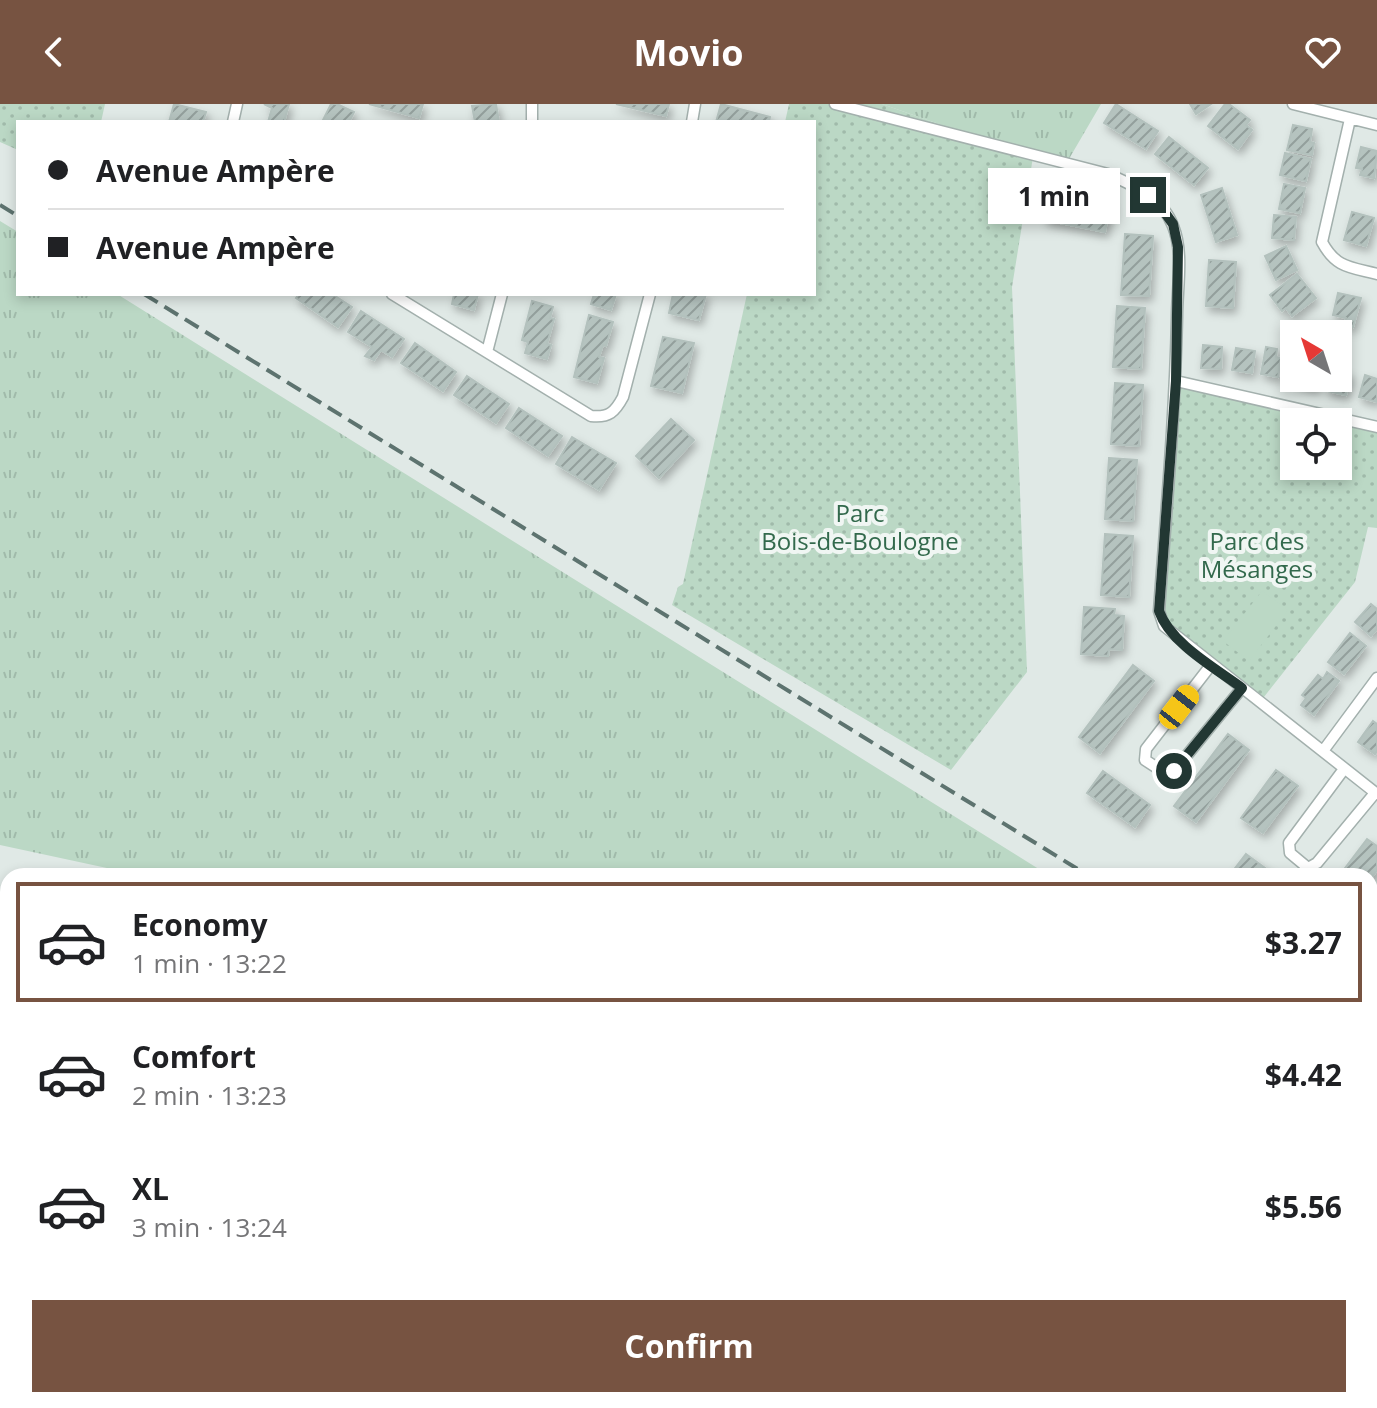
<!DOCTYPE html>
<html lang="en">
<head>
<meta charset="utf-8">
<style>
  body { margin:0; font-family:"Open Sans",sans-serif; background:#f6f6f6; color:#202124; height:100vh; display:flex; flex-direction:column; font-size:30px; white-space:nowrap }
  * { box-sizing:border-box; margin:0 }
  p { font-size:26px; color:#757577 }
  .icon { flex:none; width:44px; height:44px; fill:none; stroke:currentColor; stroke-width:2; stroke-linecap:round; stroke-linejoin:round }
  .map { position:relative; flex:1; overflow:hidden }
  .side { position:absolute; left:0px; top:764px; width:1378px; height:540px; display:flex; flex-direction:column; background:#fff; border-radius:24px 24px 0 0; box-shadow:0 4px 12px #0003 }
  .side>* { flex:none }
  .banner { position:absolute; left:16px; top:16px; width:800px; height:176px; border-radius:0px; box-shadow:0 4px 12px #0003; display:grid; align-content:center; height:176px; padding:0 32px; background:#fff }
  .needle { width:52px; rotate:321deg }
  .tools { position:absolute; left:1280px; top:216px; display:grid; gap:16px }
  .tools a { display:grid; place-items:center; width:72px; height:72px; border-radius:0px; background:#fff; box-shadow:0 4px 12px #0003; font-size:40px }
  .end { position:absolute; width:36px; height:36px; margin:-18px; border:10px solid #223733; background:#fff; box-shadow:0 0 0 4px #fff }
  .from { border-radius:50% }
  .bubble { position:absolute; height:56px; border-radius:0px; background:#fff; box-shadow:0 4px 12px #0003; font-size:26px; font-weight:700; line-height:56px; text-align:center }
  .car { position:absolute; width:24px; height:48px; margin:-24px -12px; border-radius:10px; box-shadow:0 0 6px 2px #0007; background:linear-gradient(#f5c518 24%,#345 0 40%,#f5c518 0 76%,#345 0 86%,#f5c518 0) }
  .banner b { display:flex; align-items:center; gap:28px; height:76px; font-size:30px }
  .banner b+b { border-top:2px solid #e0e0e0 }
  .banner i { width:20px; height:20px; background:#202124 }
  ul { padding:14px 0 0; list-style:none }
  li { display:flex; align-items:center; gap:24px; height:120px; margin:0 16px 12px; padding:0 16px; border:4px solid transparent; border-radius:0px }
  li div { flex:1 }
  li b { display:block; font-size:30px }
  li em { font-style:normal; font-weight:700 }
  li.active { border-color:#775341 }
  li>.icon { width:72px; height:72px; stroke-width:1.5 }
  .action { display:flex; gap:16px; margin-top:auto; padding:16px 32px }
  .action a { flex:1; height:92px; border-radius:0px; background:#775341; color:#fff; font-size:32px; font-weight:700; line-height:92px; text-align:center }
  header { display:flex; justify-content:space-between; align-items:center; height:104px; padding:0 32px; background:#775341; color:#fff; font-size:36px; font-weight:700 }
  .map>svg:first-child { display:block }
  .grass { fill:url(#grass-tufts) }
  .park { fill:url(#park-dots); fill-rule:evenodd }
  .pitch { fill:#bbd8c5 }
  .building { fill:url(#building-hatch); stroke:#b3c1bd; stroke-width:2; filter:url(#shadow) }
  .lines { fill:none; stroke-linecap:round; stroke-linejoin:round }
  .street-casing { stroke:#a3b0ad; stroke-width:13 }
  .secondary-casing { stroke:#a0b3ae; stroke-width:17 }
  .street { stroke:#fff; stroke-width:10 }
  .secondary { stroke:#fff; stroke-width:14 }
  .rail { stroke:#5d736f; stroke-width:4; stroke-dasharray:16 8; stroke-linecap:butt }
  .route { stroke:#223733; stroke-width:10 }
  .labels { text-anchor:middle; stroke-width:8; stroke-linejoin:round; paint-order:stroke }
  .park-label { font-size:24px; fill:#32694c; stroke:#f0f6f3 }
</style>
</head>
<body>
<header><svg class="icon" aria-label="back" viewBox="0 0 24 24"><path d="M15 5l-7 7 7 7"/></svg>Movio<svg class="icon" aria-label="heart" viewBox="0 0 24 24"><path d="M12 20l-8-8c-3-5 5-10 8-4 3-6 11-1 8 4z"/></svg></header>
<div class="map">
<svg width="1377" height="1304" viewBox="0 0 1377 1304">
  <defs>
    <pattern id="grass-tufts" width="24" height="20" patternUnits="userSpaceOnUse" patternTransform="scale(2)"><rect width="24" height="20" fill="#bbd8c5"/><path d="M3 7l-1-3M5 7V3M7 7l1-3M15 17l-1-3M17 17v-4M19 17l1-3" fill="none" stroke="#a0baaa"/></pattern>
    <pattern id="park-dots" width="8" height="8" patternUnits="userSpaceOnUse" patternTransform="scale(2)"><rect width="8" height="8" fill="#bbd8c5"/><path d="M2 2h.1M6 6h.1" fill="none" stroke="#a0baaa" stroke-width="1.8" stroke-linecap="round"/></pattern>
    <pattern id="building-hatch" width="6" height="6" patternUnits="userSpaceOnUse" patternTransform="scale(2)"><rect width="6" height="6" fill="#b5c3bf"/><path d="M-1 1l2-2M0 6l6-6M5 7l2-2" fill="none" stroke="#939f9c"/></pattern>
    <filter id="shadow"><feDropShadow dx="3" dy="5" stdDeviation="4" flood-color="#0004"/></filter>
  </defs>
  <rect width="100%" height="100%" fill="#e0e9e6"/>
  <!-- grass -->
  <path class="grass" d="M882,0H1101L1066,60L1033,53Z
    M0,117L18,128V190H117L1050,772H144L0,741Z"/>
  <!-- park -->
  <path class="park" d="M0,0H105L101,18H18V46L0,38Z
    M789,0H882L1033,53L1012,183L1027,568L951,666L672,501L678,483L683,480L747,190H814V18H785Z
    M1176,277L1377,323V424L1368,423L1355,478L1260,598L1176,534L1159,507ZM1294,318H1338V362H1294Z"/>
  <!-- pitch -->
  <path class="pitch" d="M1262,487L1288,506L1249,557L1223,537Z"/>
  <!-- building -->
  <path class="building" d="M174,0L206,8L203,18H169Z
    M264,0H289L284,18H268L272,4Z
    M331,0H337L354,8L349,18H322Z
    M369,0H423L419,14Z
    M496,0L499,18H475L472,2Z
    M616,0H669L666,12Z
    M721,0L770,13L769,18H716Z
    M1116,0L1158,27L1146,45L1104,19Z
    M1190,0H1211L1196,10Z
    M1225,0H1229L1250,16L1246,21L1252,26L1238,45L1208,22Z
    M1293,21L1312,25L1310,38L1314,39L1312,51L1287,46Z
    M1169,33L1208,64L1194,81L1155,50Z
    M1361,43L1377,47L1374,74L1360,71L1362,65L1356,64Z
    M1285,49L1311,55L1306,77L1280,71Z
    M1284,80L1305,84L1300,109L1279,105Z
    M1222,84L1237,131L1216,138L1201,91Z
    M1050,88L1110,100L1105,128L1045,116Z
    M1352,108L1374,114L1366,142L1344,136Z
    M1274,111L1296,113L1294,136L1272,134Z
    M1125,130L1153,132L1149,192L1121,191Z
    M1286,142L1297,166L1276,176L1265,152Z
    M1209,156L1236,158L1233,204L1206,202Z
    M1297,170L1316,194L1292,212L1286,204L1282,207L1270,191Z
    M1338,189L1361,194L1353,223L1344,221L1346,214L1333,211Z
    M299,190H332L352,203L338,223L296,194Z
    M454,190H478L474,206L452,200Z
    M594,190H616L611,206L591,200Z
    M673,190H706L699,216L669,209Z
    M532,197L553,203L550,214L554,215L547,240L551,241L547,255L525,249L528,238L522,236Z
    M1117,202L1145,204L1141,265L1113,263Z
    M361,207L404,235L392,253L381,246L374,256L365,252L372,243L348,228Z
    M589,211L613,218L606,242L603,241L599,253L604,254L597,279L574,273Z
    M663,233L694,239L682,289L651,282Z
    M415,239L456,268L443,287L401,259Z
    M1203,241L1222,243L1221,265L1201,264Z
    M1266,243L1277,245L1276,253L1281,254L1278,273L1261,270Z
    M1236,244L1255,247L1252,269L1232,266Z
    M1338,267L1351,270L1346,291L1327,287L1330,274H1338Z
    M1365,271L1377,275V298L1359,293Z
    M467,272L509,300L496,319L454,291Z
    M1297,274H1317L1315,284L1296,279Z
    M1115,279L1143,281L1139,342L1111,340Z
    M519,304L562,332L548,352L506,324Z
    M671,315L694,336L659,374L636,352Z
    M572,333L616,359L599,386L556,360Z
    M1109,354L1137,356L1133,417L1105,415Z
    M1105,430L1133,432L1129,493L1101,491Z
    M1371,500L1377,505V525L1371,532L1355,518Z
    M1084,503L1115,505L1114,511L1124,512L1122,546L1109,545L1108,552L1081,550Z
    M1350,529L1366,542L1344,570L1328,558Z
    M1133,561L1154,577L1100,649L1079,633Z
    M1327,568L1339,577L1314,611L1301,601L1306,594L1302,591L1318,571L1323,575Z
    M1373,617L1377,620V647L1375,650L1358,638Z
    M1228,630L1249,646L1196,718L1174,702Z
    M1276,666L1298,682L1263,729L1241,714Z
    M1103,667L1150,701L1135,723L1087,689Z
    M1367,735L1377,742V766L1370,776V772H1339Z
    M1246,750L1276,772H1229Z
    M6,814L8,815V841L1,839Z
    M0,890L8,892V919L0,917Z
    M0,1006L8,1007V1032L0,1031Z
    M1372,1085L1377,1087V1179L1373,1190L1370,1189Z
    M23,1296H74L92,1304H33L22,1299Z
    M429,1296H468L465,1304H427Z
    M476,1296H500L513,1300L511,1304H473Z
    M596,1296H629L626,1304H594Z
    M941,1296H968L965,1304L939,1302Z
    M973,1296H979L999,1302L998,1304H971Z
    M1193,1296H1214L1212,1304H1191Z
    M1222,1296H1239L1248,1298L1246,1304H1219Z"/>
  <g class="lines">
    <defs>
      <path id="street" d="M532,0V18
        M835,0L1108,70C1133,81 1163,94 1173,122C1184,149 1177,184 1177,213C1175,311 1166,409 1159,507L1164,522L1377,690
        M1293,0L1377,21
        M1350,15L1322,138C1336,164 1350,163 1377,170
        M233,18L237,0
        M692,18L695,0
        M392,190L591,312C609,314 615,308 623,293L650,190
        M487,248L502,190
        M1176,277L1377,323
        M1211,561L1146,645L1145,656L1165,669L1174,667L1242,584
        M1323,647L1377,574
        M1344,665L1289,739L1290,749L1308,764L1317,759L1375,689
        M0,865L8,867
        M0,1064L8,1066
        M1370,1222L1377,1224
        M1329,1296L1357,1304
        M889,1304V1296"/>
      <path id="secondary" d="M0,1192L8,1197
        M0,1225L8,1230
        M173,1296L201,1304
        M276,1296L303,1304
        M685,1304L687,1296
        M711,1304L714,1296"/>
    </defs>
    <!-- street casing -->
    <use href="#street" class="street-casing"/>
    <!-- secondary casing -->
    <use href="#secondary" class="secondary-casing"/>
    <!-- street -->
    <use href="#street" class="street"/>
    <!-- secondary -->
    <use href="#secondary" class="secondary"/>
    <!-- rail -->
    <path class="rail" d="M0,101L18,112
      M144,190L1089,772
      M1370,936L1377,940"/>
  </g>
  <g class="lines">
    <!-- route -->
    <path class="route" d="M1148,91L1161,103L1173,120L1178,143L1176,277L1159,507C1170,539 1215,564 1242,584L1174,667"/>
  </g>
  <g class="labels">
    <!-- park labels -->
    <g class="park-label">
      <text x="860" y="418">Parc<tspan x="860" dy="28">Bois-de-Boulogne</tspan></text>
      <text x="1257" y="446">Parc des<tspan x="1257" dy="28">Mésanges</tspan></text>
    </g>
  </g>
</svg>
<div class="tools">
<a><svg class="needle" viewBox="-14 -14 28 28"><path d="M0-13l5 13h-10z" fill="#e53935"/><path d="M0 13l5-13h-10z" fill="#757577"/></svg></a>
<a><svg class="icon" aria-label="locate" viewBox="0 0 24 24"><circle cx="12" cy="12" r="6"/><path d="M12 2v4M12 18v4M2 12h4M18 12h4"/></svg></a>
</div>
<i class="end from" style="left:1174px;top:667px"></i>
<i class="end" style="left:1148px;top:91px"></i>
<div class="bubble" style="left:988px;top:64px;width:132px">1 min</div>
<i class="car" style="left:1179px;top:603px;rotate:38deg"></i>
<div class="banner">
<b><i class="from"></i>Avenue Ampère</b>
<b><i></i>Avenue Ampère</b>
</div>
<section class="side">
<ul>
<li class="active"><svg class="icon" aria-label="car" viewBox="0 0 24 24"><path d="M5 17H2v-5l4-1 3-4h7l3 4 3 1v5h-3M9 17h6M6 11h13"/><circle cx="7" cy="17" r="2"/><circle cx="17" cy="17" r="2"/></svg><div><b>Economy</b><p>1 min · 13:22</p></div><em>$3.27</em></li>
<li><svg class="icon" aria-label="car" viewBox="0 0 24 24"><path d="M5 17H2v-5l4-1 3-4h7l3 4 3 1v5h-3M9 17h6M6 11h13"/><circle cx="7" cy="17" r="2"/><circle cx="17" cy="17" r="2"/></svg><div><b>Comfort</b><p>2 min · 13:23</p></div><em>$4.42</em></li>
<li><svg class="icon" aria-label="car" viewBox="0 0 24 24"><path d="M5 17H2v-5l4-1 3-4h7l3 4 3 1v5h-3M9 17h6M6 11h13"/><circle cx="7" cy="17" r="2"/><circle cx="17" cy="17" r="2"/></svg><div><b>XL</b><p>3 min · 13:24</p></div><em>$5.56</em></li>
</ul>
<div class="action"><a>Confirm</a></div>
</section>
</div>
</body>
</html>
